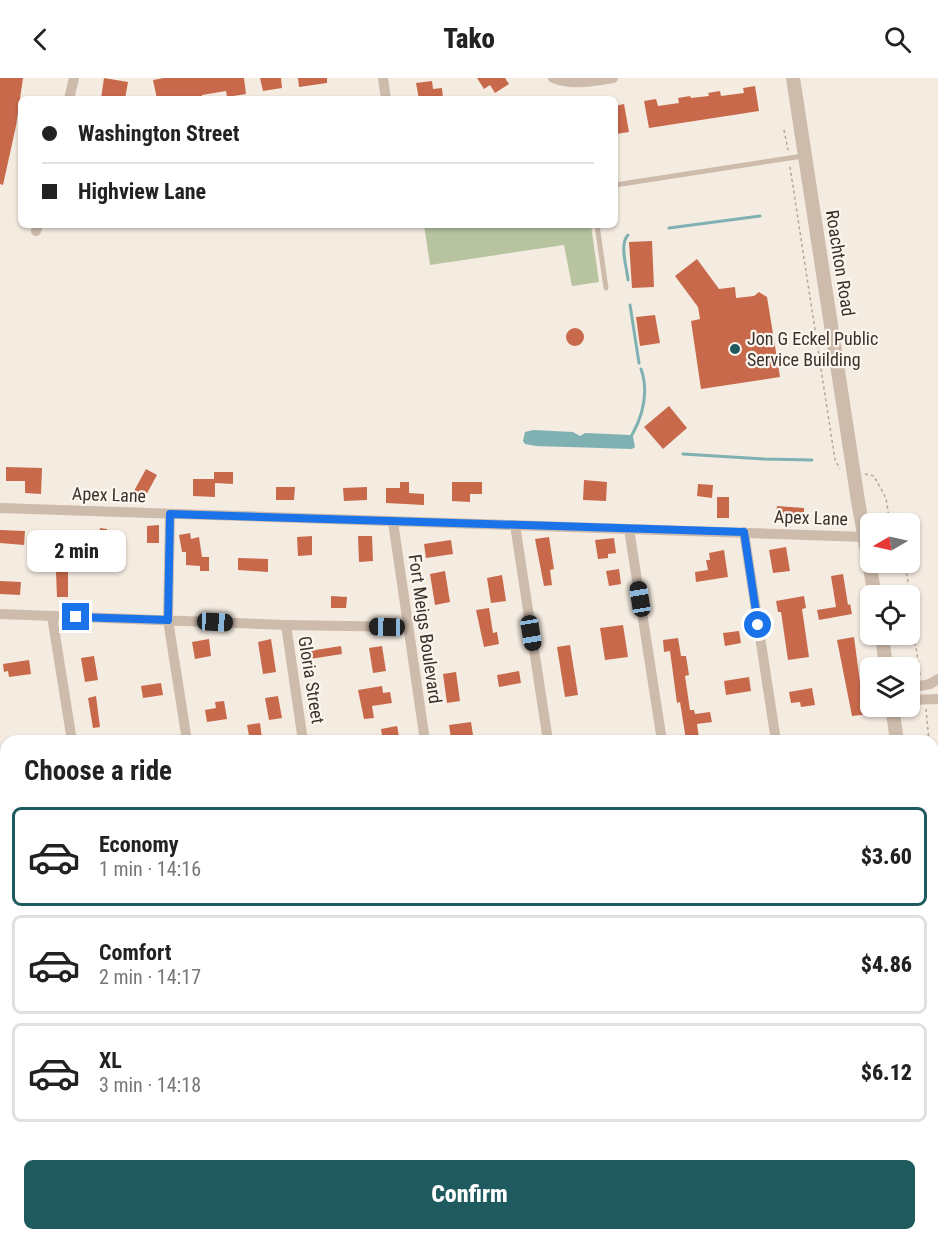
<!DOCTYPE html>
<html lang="en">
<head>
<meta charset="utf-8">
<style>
  body { margin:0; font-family:"Roboto Condensed",sans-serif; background:#f6f6f6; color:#222; height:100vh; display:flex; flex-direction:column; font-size:22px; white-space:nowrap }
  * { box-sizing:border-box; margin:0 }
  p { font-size:20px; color:#767676 }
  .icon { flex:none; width:33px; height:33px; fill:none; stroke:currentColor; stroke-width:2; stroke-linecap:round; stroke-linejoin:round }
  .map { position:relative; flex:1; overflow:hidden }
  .panel { position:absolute; left:0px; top:657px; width:939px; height:506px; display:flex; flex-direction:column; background:#fff; border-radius:18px 18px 0 0; box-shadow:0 2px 4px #0004 }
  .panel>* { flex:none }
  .hud { position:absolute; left:18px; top:18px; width:600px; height:132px; border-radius:9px; box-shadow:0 2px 4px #0004; display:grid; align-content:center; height:132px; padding:0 24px; background:#fff }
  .needle { width:39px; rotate:261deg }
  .fabs { position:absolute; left:860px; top:435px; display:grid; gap:12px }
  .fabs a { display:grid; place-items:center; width:60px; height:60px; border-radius:9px; background:#fff; box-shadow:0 2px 4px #0004; font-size:30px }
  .end { position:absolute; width:27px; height:27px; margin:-14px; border:8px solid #1a73e8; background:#fff; box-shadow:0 0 0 3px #fff }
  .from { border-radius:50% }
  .bubble { position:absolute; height:42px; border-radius:9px; background:#fff; box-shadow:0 2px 4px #0004; font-size:20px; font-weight:800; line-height:42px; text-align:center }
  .car { position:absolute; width:18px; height:36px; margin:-18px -9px; border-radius:8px; box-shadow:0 0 4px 2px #0007; background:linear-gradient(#222 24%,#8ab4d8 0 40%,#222 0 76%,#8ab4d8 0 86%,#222 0) }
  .hud b { display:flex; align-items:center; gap:21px; height:57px; font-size:22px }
  .hud b+b { border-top:2px solid #e0e0e0 }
  .hud i { width:15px; height:15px; background:#222 }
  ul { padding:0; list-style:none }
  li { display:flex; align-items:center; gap:18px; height:99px; margin:0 12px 9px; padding:0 12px; border:3px solid #e0e0e0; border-radius:9px }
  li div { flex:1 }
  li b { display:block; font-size:22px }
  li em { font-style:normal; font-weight:800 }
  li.active { border-color:#1f5a5e }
  li>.icon { width:54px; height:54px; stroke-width:1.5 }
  h2 { padding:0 24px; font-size:27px; line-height:72px }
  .button { display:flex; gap:12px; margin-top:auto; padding:12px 24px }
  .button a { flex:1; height:69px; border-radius:9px; background:#1f5a5e; color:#fff; font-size:24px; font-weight:800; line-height:69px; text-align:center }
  header { display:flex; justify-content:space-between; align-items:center; height:78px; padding:0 24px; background:#fff; font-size:27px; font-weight:800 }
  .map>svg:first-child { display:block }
  .green { fill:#b8c4a0 }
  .water { fill:#7fb0b2 }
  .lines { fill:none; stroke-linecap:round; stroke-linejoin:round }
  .stream { stroke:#7fb0b2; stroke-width:3 }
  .building { fill:#c8694b }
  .path { stroke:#b9a596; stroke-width:1.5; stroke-dasharray:3 3; stroke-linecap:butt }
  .service { stroke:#cdbbac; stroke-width:5 }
  .minor { stroke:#cdbbac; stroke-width:10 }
  .tertiary { stroke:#cdbbac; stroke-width:14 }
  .route { stroke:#1a73e8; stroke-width:8 }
  .poi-dot { fill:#1f5a5e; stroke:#fbf5ee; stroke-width:2 }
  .labels { text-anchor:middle; stroke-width:4.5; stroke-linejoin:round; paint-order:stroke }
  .street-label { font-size:18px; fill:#3b302b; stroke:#fbf5ee }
  .poi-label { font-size:18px; fill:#3b302b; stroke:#fbf5ee; text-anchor:start }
</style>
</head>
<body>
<header><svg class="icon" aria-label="back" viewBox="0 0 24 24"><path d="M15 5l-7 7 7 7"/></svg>Tako<svg class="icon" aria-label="search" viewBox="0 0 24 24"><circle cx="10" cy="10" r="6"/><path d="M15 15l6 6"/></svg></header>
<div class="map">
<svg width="938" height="1162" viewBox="0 0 938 1162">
  <rect width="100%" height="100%" fill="#f4ebe1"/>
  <!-- green -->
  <path class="green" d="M424,147H591L599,204L572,208L564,167L430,187Z"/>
  <!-- water -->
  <path class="water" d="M533,352L573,354L580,358L585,355L631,357L633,359L635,369L632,371L536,368L525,366L523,363L525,354Z"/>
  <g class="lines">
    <!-- stream -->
    <path class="stream" d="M669,150L760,138
      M628,202C627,190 619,166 628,157
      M630,227L639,285
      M632,357C643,337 649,314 641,291
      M683,376L764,381L812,382"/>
  </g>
  <!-- building -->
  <path class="building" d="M0,0H23L16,48L3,107L0,106Z
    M104,0L128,4L125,21H101Z
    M164,0H244L246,16L227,19L226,13L202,17V21H157L153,2Z
    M260,0H281L282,10L263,13Z
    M298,0H327V5L299,9Z
    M477,0H505L509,6L495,15L490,7L484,11Z
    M432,3L433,11L442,10L443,21H419L416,5Z
    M755,8L759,33L649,50L644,23L656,21L658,28L679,25L678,20L690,18L691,20L709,18L708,15L720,13L721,18L744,15L743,10Z
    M624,26L629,54L616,56L615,28Z
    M652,163L654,209L632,210L629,164Z
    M697,181L719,211L735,209L736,220L754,218L759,214L767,219L780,299L701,311L691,243L700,241L698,229L675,198Z
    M655,237L660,265L640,268L636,239Z
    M566 259a9 9 0 1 1 18 0a9 9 0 1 1-18 0Z
    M669,328L687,350L663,371L644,349Z
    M6,389L42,390L41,416L25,415V403H6Z
    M146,391L157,397L145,419L134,413Z
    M214,394H233V406L215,405V419L193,418V401H214Z
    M584,402L607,404L606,423L583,422Z
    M400,404H409V415L424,416V427L386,425V410H400Z
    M452,404H482V416H470V424L452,423Z
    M698,406L713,407L712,420L697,418Z
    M276,409H295L294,422H276Z
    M367,409V422L344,423L343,410Z
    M717,419H729V440H717Z
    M777,428L804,430V440L776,439Z
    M159,447V465H147V448Z
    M100,450L107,451L105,482H98Z
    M0,452L25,453L24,467L0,465Z
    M190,455L191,461L199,459L202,479H209V493H200V488L186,487V474H182L179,457Z
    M312,458V477L298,478L297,459Z
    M358,458H372L373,483L359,484Z
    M549,459L554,491L550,492L552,507L544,508L535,461Z
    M614,460L616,475L608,476V480L598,481L595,462Z
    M451,462L453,476L426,480L424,466Z
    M786,469L790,493L773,495L769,472Z
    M724,472L728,499L696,504L695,494L708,492L706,482H710L709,475Z
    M238,480L268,481V494L238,492Z
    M619,491L621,506L609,508L606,493Z
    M68,493V519H57L56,494Z
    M445,493L450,524L435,527L430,496Z
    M843,496L848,527L850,526L852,536L819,542L817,532L836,529L831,498Z
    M502,497L506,523L491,525L487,500Z
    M0,503L21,504L20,517L0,516Z
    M331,518L347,519L346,530H331Z
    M804,518L806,530L802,531L809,579L788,582L781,534H778L776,523Z
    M489,530L493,555L497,554L499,566L484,569L476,532Z
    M623,547L628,579L605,582L600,550Z
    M739,553L741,565L725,568L723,555Z
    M854,559L863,627L868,626L870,636L852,638L837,562Z
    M678,560L681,578H686L689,597L685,598L690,632H694L695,636L710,634L712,644L697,646L699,660L686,662L680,624L677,625L670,573L664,574L663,562Z
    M209,561L211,578L195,581L192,564Z
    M271,561L276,594L263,596L258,564Z
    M570,567L578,617L565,619L557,569Z
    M341,568L342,576L310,581L309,573Z
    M382,568L386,593L373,595L369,570Z
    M94,578L98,602L85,604L81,580Z
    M29,582L31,596L9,599L8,593L4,594L3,586Z
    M519,593L521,605L499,609L497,597Z
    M456,594L460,623L447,625L443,596Z
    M749,599L751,613L726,617L724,603Z
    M161,605L163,617L143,620L141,608Z
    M382,608L383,615L390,614L392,625L372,628L374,640L364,641L358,612Z
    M812,610L815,627L801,629L800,624L791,625L789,614Z
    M96,618L100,649L93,650L88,620Z
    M278,618L282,640L269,642L265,620Z
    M224,623L227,641L207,644L205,632L216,630L215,624Z
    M471,644L473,657L451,660L449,647Z
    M260,645L262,661L250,663L247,647Z
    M397,648L400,663H383L381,651Z"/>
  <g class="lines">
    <!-- path -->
    <path class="path" d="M784,52L788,72
      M790,89L835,382L840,391
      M865,396L874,398L886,420L890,446
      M902,484L908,500L906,518
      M909,554L916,569L920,597
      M926,631L929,663
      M933,703L938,714"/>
    <!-- service -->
    <path class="service" d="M615,107L803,78
      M597,147L606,210
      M0,1097H6"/>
    <!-- minor -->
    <path class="minor" d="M383,0L386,21
      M553,0C572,8 593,3 613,0
      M69,21L74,0
      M36,153L38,147
      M0,430L865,459
      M170,436L168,542L187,663
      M393,444L425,663
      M515,447L548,663
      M629,451L662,663
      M744,454L776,663
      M0,536L286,547L407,549
      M52,538L72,663
      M286,547L303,663
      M909,610L930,606L938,601
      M909,622L938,621
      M0,908L6,907
      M0,1010L6,1047
      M24,1156V1162
      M148,1156L149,1162
      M263,1156L264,1162
      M378,1156L379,1162
      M501,1156L502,1162
      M624,1156L625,1162
      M737,1156L738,1162
      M852,1156L853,1162"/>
    <!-- tertiary -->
    <path class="tertiary" d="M793,0L858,423L875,518
      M882,556L886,590
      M892,628L897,663
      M933,907L938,938"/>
  </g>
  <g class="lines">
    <!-- route -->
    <path class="route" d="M76,539L168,542L170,436L744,454L758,547"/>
  </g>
  <!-- markers -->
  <circle class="poi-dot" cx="735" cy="271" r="6"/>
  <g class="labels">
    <!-- street labels -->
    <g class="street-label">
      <text transform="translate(840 185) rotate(81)" y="6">Roachton Road</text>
      <text transform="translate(109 417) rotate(2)" y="6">Apex Lane</text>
      <text transform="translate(811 440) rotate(2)" y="6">Apex Lane</text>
      <text transform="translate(425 551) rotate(82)" y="6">Fort Meigs Boulevard</text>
      <text transform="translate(311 602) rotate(81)" y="6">Gloria Street</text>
    </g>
    <!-- poi labels -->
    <g class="poi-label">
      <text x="747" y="267">Jon G Eckel Public<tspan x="747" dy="21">Service Building</tspan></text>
    </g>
  </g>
</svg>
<div class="fabs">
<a><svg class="needle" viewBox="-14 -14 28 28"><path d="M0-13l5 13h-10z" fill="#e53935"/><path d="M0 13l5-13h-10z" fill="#767676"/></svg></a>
<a><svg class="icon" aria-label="locate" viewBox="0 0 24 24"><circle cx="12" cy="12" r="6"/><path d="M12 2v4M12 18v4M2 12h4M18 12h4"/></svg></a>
<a><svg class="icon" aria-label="layers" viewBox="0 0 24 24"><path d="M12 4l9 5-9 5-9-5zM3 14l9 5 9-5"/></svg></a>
</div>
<i class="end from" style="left:758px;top:547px"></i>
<i class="end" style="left:76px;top:539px"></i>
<div class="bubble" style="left:27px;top:452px;width:99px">2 min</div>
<i class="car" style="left:640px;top:521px;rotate:351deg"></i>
<i class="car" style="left:215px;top:544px;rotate:93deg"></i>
<i class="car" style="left:387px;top:549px;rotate:271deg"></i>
<i class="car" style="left:531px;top:555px;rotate:171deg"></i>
<div class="hud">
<b><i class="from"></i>Washington Street</b>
<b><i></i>Highview Lane</b>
</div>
<section class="panel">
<h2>Choose a ride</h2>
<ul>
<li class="active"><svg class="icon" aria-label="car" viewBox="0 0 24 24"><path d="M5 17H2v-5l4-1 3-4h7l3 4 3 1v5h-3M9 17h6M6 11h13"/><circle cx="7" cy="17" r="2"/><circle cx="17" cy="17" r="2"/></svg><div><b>Economy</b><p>1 min · 14:16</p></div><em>$3.60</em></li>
<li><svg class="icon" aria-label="car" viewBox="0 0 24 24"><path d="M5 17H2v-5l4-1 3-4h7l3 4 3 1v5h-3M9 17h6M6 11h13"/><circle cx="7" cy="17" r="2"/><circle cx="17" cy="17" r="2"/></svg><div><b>Comfort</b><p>2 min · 14:17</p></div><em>$4.86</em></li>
<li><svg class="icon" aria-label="car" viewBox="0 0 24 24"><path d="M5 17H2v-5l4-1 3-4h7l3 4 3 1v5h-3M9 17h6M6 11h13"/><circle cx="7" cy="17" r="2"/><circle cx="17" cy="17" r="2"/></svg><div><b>XL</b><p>3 min · 14:18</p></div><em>$6.12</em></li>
</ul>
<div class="button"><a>Confirm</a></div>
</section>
</div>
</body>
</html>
